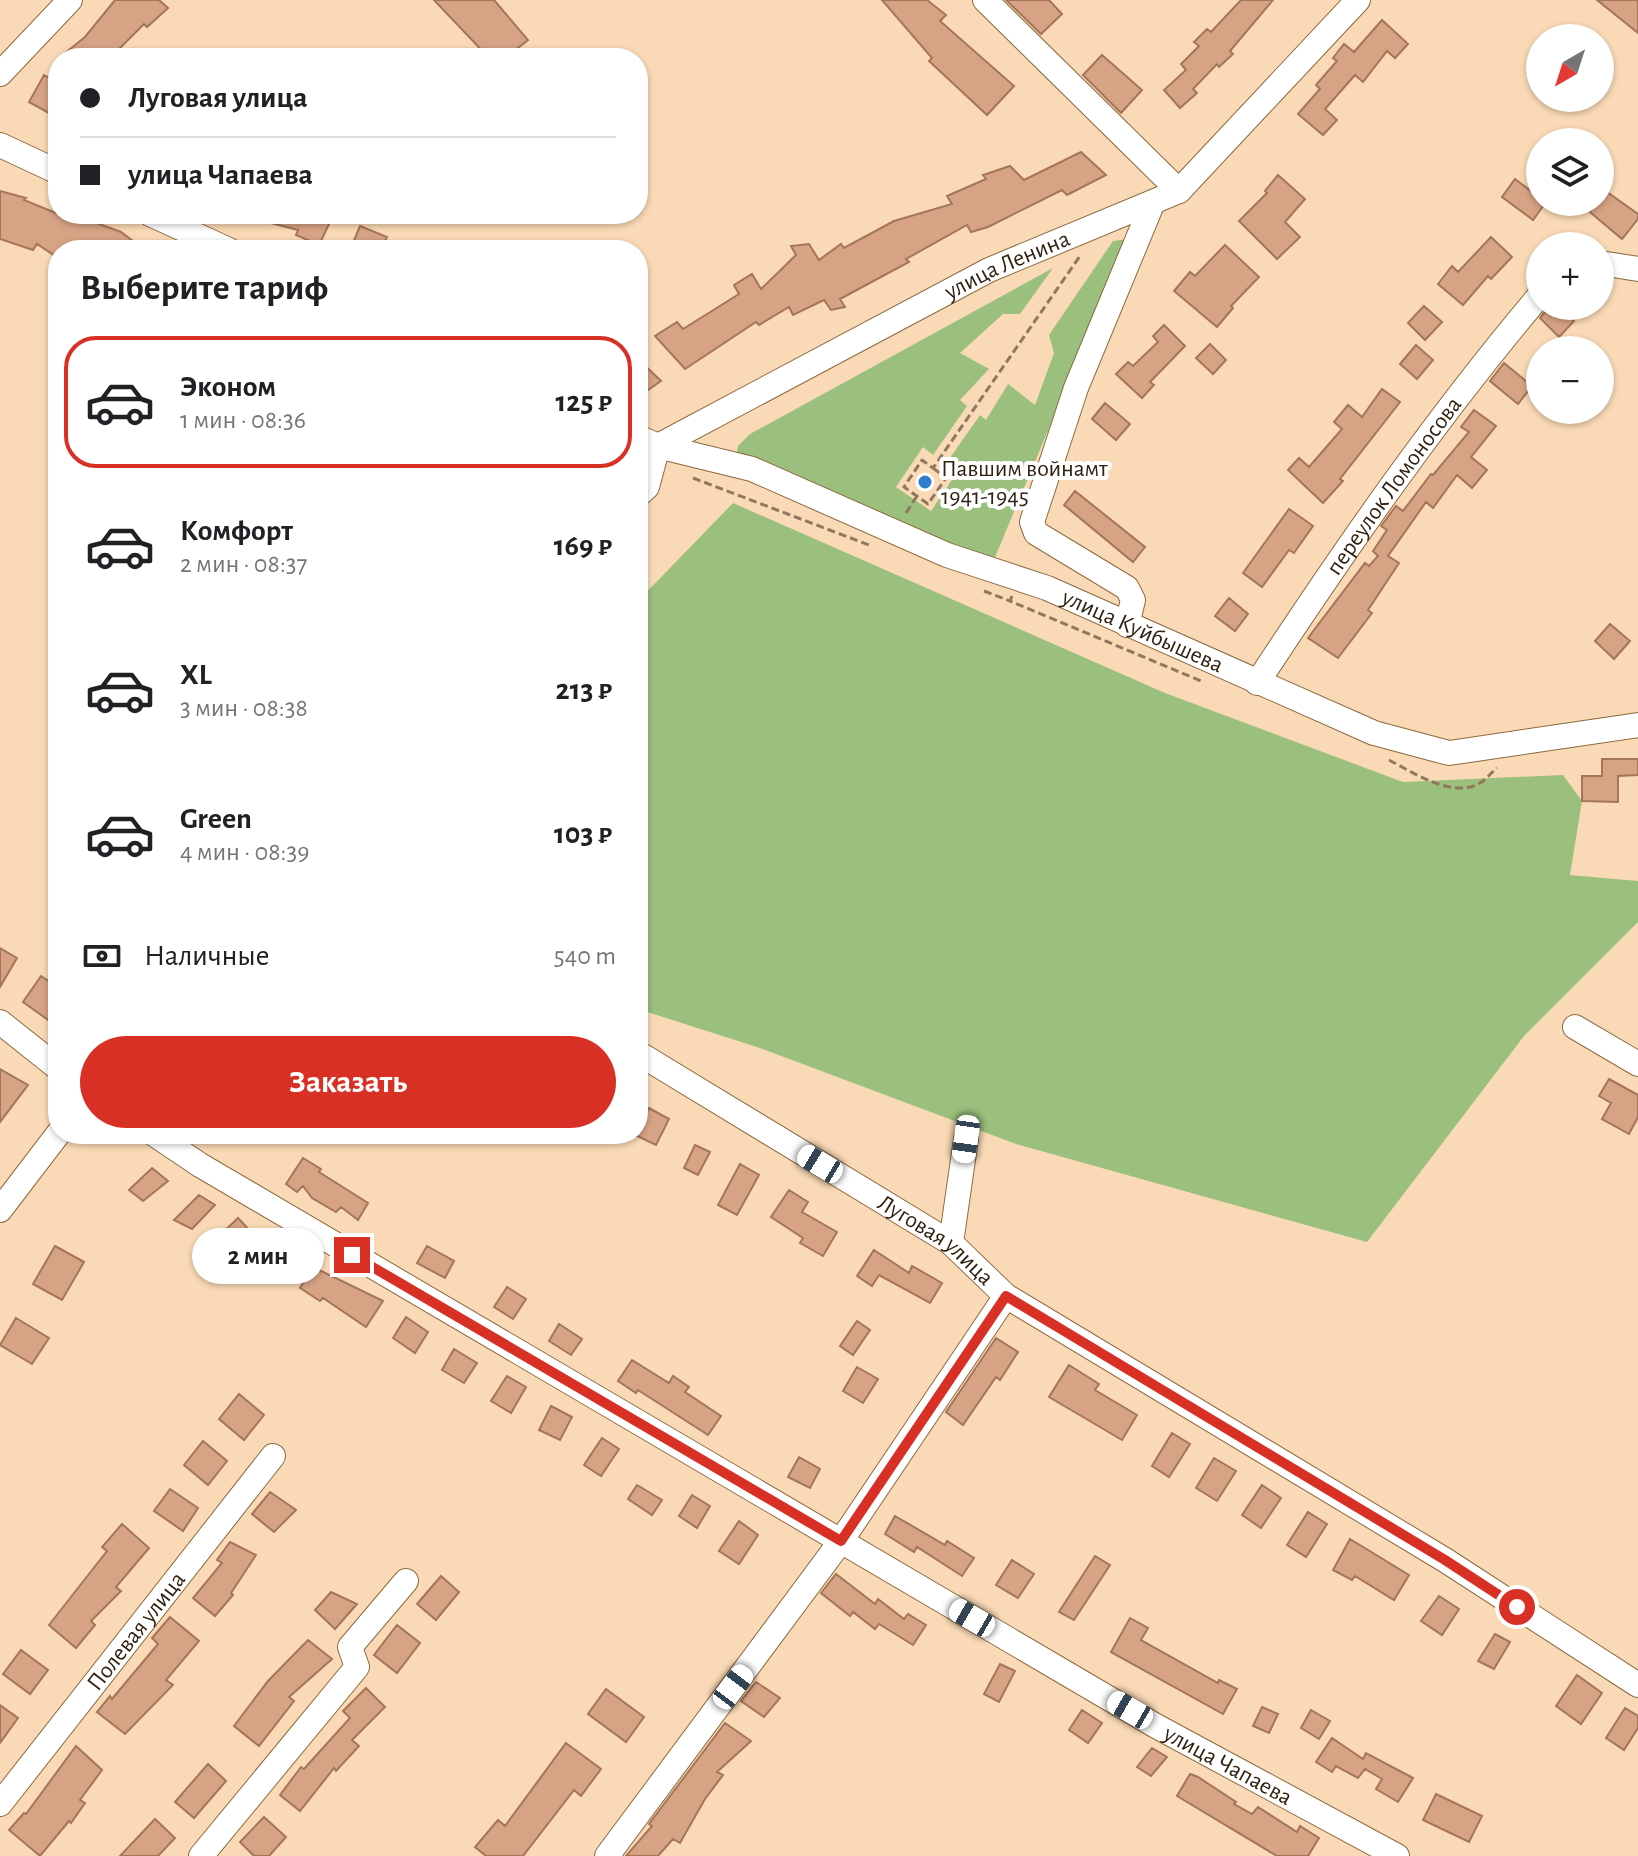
<!DOCTYPE html>
<html lang="ru">
<head>
<meta charset="utf-8">
<style>
  body { margin:0; font-family:"Alegreya Sans",sans-serif; background:#f2f2f2; color:#202124; height:100vh; display:flex; flex-direction:column; font-size:30px; white-space:nowrap }
  * { box-sizing:border-box; margin:0 }
  p { font-size:26px; color:#757577 }
  .icon { flex:none; width:44px; height:44px; fill:none; stroke:currentColor; stroke-width:2; stroke-linecap:round; stroke-linejoin:round }
  .map { position:relative; flex:1; overflow:hidden }
  .sheet { position:absolute; left:48px; top:240px; width:600px; height:904px; display:flex; flex-direction:column; background:#fff; border-radius:32px; box-shadow:0 2px 6px #0004 }
  .sheet>* { flex:none }
  .guide { position:absolute; left:48px; top:48px; width:600px; height:176px; border-radius:32px; box-shadow:0 2px 6px #0004; display:grid; align-content:center; height:176px; padding:0 32px; background:#fff }
  .needle { width:52px; rotate:219deg }
  .tools { position:absolute; left:1526px; top:24px; display:grid; gap:16px }
  .tools a { display:grid; place-items:center; width:88px; height:88px; border-radius:50%; background:#fff; box-shadow:0 2px 6px #0004; font-size:40px }
  .end { position:absolute; width:36px; height:36px; margin:-18px; border:10px solid #d93025; background:#fff; box-shadow:0 0 0 4px #fff }
  .from { border-radius:50% }
  .bubble { position:absolute; height:56px; border-radius:28px; background:#fff; box-shadow:0 2px 6px #0004; font-size:26px; font-weight:700; line-height:56px; text-align:center }
  .car { position:absolute; width:24px; height:48px; margin:-24px -12px; border-radius:10px; box-shadow:0 0 6px 2px #0007; background:linear-gradient(#fff 24%,#345 0 40%,#fff 0 76%,#345 0 86%,#fff 0) }
  .guide b { display:flex; align-items:center; gap:28px; height:76px; font-size:30px }
  .guide b+b { border-top:2px solid #e0e0e0 }
  .guide i { width:20px; height:20px; background:#202124 }
  ul { padding:0; list-style:none }
  li { display:flex; align-items:center; gap:24px; height:132px; margin:0 16px 12px; padding:0 16px; border:4px solid transparent; border-radius:32px }
  li div { flex:1 }
  li b { display:block; font-size:30px }
  li em { font-style:normal; font-weight:700 }
  li.active { border-color:#d93025 }
  li>.icon { width:72px; height:72px; stroke-width:1.5 }
  h2 { padding:0 32px; font-size:36px; line-height:96px }
  .pay { display:flex; align-items:center; gap:20px; height:88px; padding:0 32px; font-size:30px }
  .pay p { margin-inline-start:auto }
  .action { display:flex; gap:16px; margin-top:auto; padding:16px 32px }
  .action a { flex:1; height:92px; border-radius:48px; background:#d93025; color:#fff; font-size:32px; font-weight:700; line-height:92px; text-align:center }
  .map>svg:first-child { display:block }
  .green { fill:#9bbf7d }
  .building { fill:#d7a385; stroke:#a57558; stroke-width:2 }
  .lines { fill:none; stroke-linecap:round; stroke-linejoin:round }
  .minor-casing { stroke:#8c693e; stroke-width:26 }
  .path { stroke:#8f785e; stroke-width:3; stroke-dasharray:8 4; stroke-linecap:butt }
  .minor { stroke:#fff; stroke-width:24 }
  .route { stroke:#d93025; stroke-width:10 }
  .poi-dot { fill:#2d7ecd; stroke:#fff; stroke-width:3 }
  .labels { text-anchor:middle; stroke-width:8; stroke-linejoin:round; paint-order:stroke }
  .street-label { font-size:24px; fill:#302210; stroke:#fff }
  .poi-label { font-size:24px; fill:#302210; stroke:#fff; text-anchor:start }
</style>
</head>
<body>
<div class="map">
<svg width="1638" height="1856" viewBox="0 0 1638 1856">
  <rect width="100%" height="100%" fill="#fadab6"/>
  <!-- green -->
  <path class="green" d="M1128,239L993,562L741,457L737,452L738,446L750,434L1053,268L1020,314H1003L960,353L989,369L960,400L967,406L933,455L923,447L896,487L931,511L956,474L945,465L980,415L986,420L1008,384L1035,405L1054,353L1049,335L1113,241Z
    M733,503L1165,693L1403,782L1563,775L1582,801L1570,875L1638,881V922L1524,1036L1367,1242L1016,1144L757,1047L638,1009V601Z"/>
  <!-- building -->
  <path class="building" d="M115,0H159L168,8L147,27L144,24L110,58H59L85,37Z
    M434,0H494L528,40L505,58H489Z
    M882,0H927L946,15L940,21L1014,86L987,115L929,61L932,58Z
    M1006,0H1049L1062,14L1041,34Z
    M1241,0H1273L1230,51L1233,54L1219,67L1217,64L1193,89L1197,93L1180,108L1164,90L1186,70L1181,64L1199,46L1194,42L1207,29L1211,32Z
    M1597,0H1638V33Z
    M1382,20L1408,44L1395,58L1387,51L1363,82L1355,75L1325,109L1337,120L1323,135L1298,114L1320,89L1316,85L1337,61L1333,58L1344,44L1354,52Z
    M1102,55L1142,90L1121,113L1083,75Z
    M44,75L58,83V118L29,102Z
    M1081,152L1106,175L1067,195L1062,190L988,227L971,232L967,225L906,259L909,262L840,299L845,307L831,310L824,300L793,315L789,307L759,325L756,322L685,369L655,336L677,322L683,329L739,294L734,285L752,274L761,289L796,255L791,246L809,244L819,260L841,244L844,248L894,221L952,204L947,196L986,179L983,175L1010,166L1024,180Z
    M1278,175L1305,199L1285,222L1300,237L1277,259L1239,221L1267,193L1265,191Z
    M1515,179L1540,198V202H1546L1533,220L1502,197Z
    M1600,187L1638,214V219L1622,239L1578,202H1600Z
    M0,191L26,198L24,200L58,214H72L121,232L133,241L127,250H58V258L37,244L33,250L0,239Z
    M256,214H334L319,245L296,235L298,230L255,219Z
    M360,226L387,237L381,250H350Z
    M1491,237L1512,257L1491,279L1488,276L1463,305L1438,284L1452,266L1458,272Z
    M1225,245L1259,277L1231,306L1233,308L1217,327L1174,291L1190,272L1195,276Z
    M1424,306L1442,322L1425,340L1408,323Z
    M1550,306H1558L1574,321L1559,337L1540,318Z
    M1164,325L1185,346L1150,382L1154,385L1142,398L1116,374L1128,362L1133,366L1158,342L1153,336Z
    M1210,344L1226,360L1213,374L1196,358Z
    M1416,345L1433,360L1417,379L1400,364Z
    M638,359L661,381L638,397Z
    M1504,363L1532,386L1518,404L1490,381Z
    M1382,389L1400,402L1340,479L1343,481L1323,503L1288,470L1299,458L1309,467L1342,429L1334,422L1348,405L1362,417Z
    M1105,403L1130,424L1116,440L1092,419Z
    M1474,410L1496,426L1471,457L1487,470L1472,488L1457,475L1433,508L1426,502L1388,556L1399,563L1368,610L1372,613L1338,658L1308,638L1365,563L1369,566L1378,556L1373,551L1387,530L1381,526L1396,506L1403,511L1431,474L1433,475L1469,432L1461,427Z
    M1075,491L1145,547L1133,562L1064,505Z
    M1289,509L1313,526L1294,553L1289,550L1262,587L1243,573Z
    M1229,598L1248,614L1235,631L1215,616Z
    M1610,624L1630,641L1614,659L1595,641Z
    M1602,759H1638V775L1618,776V802L1582,801V776H1602Z
    M0,948L17,958L0,987Z
    M41,976L58,987V1012L51,1022L23,1002Z
    M0,1069L28,1085L0,1122Z
    M1609,1079L1638,1095V1117L1629,1134L1602,1119L1611,1103L1599,1096Z
    M649,1108L669,1119L656,1145L635,1135Z
    M695,1145L710,1152L698,1175L684,1168Z
    M303,1158L321,1169L319,1172L368,1203L358,1220L341,1207L336,1212L312,1198L303,1186L297,1192L286,1184Z
    M740,1164L759,1175L737,1215L718,1205Z
    M152,1168L168,1181L143,1201L129,1190Z
    M789,1190L808,1202L802,1212L837,1232L823,1256L800,1243L803,1238L771,1217Z
    M199,1195L215,1205L192,1229L174,1220Z
    M238,1218L253,1234L234,1252L215,1240Z
    M55,1246L84,1262L62,1300L33,1284Z
    M427,1246L454,1261L445,1278L417,1263Z
    M272,1248L292,1258L275,1276L258,1265Z
    M874,1250L909,1273L912,1266L942,1283L930,1303L879,1275L872,1286L857,1276Z
    M313,1267L383,1301L366,1327L323,1298L320,1301L300,1288Z
    M507,1287L526,1299L513,1319L494,1307Z
    M406,1317L428,1332L415,1353L393,1338Z
    M16,1318L49,1338L32,1364L0,1345Z
    M857,1321L870,1330L853,1355L840,1346Z
    M559,1324L582,1339L571,1355L549,1341Z
    M996,1338L1018,1352L1000,1380L996,1377L963,1425L946,1412Z
    M454,1349L477,1363L464,1383L442,1370Z
    M632,1360L669,1383L673,1376L689,1387L685,1392L721,1416L708,1435L638,1390L636,1393L618,1381Z
    M1069,1365L1099,1384L1095,1390L1137,1415L1122,1440L1049,1397Z
    M857,1367L878,1379L863,1403L843,1391Z
    M507,1376L526,1387L511,1413L491,1401Z
    M239,1394L264,1415L244,1440L219,1419Z
    M551,1406L572,1417L560,1440L539,1430Z
    M1172,1433L1190,1444L1169,1477L1152,1466Z
    M602,1438L619,1449L601,1476L584,1465Z
    M203,1441L227,1461L208,1485L184,1465Z
    M799,1457L820,1469L810,1488L788,1477Z
    M1214,1458L1236,1471L1217,1501L1196,1488Z
    M637,1485L662,1500L652,1515L628,1499Z
    M1262,1485L1281,1498L1261,1528L1242,1515Z
    M170,1489L198,1508L183,1531L154,1511Z
    M270,1492L296,1510L274,1532L252,1514Z
    M692,1495L710,1506L697,1528L679,1516Z
    M1308,1512L1327,1524L1306,1557L1287,1545Z
    M895,1516L945,1545L947,1541L974,1558L962,1576L917,1547L914,1552L885,1534Z
    M739,1521L758,1535L739,1564L719,1551Z
    M122,1524L149,1548L116,1587L121,1591L91,1621L95,1625L76,1648L49,1625L107,1551L102,1547Z
    M1350,1539L1409,1575L1394,1600L1355,1576L1352,1580L1333,1570Z
    M230,1542L256,1555L231,1593L233,1595L215,1616L193,1598L222,1563L217,1560Z
    M1095,1556L1110,1565L1074,1620L1059,1612Z
    M1012,1560L1034,1574L1018,1598L996,1585Z
    M836,1574L875,1604L878,1599L904,1619L908,1614L926,1625L913,1645L879,1624L875,1629L853,1612L850,1616L821,1593Z
    M441,1576L459,1592L436,1620L417,1604Z
    M331,1592L357,1604L335,1629L315,1610Z
    M1439,1596L1459,1609L1442,1635L1421,1621Z
    M170,1617L199,1641L166,1680L173,1685L125,1734L97,1712L110,1696L112,1699L158,1644L152,1638Z
    M1130,1618L1148,1628L1141,1640L1218,1683L1219,1680L1237,1689L1223,1714L1111,1652Z
    M397,1625L420,1643L397,1673L374,1655Z
    M1495,1634L1510,1642L1494,1669L1478,1661Z
    M308,1640L332,1659L289,1697L294,1701L259,1746L234,1726L268,1681Z
    M21,1650L48,1670L30,1694L3,1674Z
    M1000,1664L1015,1671L999,1702L984,1694Z
    M1577,1675L1602,1693L1581,1724L1556,1706Z
    M756,1682L780,1698L764,1717L741,1701Z
    M366,1688L385,1707L352,1740L359,1746L336,1771L334,1768L300,1811L280,1795L301,1767L304,1769L350,1718L343,1711Z
    M606,1689L644,1717L626,1742L588,1714Z
    M0,1705L18,1718L0,1743Z
    M1262,1707L1278,1714L1269,1733L1253,1726Z
    M1625,1708L1638,1716V1728L1624,1750L1606,1738Z
    M1082,1710L1102,1723L1088,1743L1069,1730Z
    M1311,1710L1330,1721L1319,1739L1301,1728Z
    M725,1723L751,1741L717,1772L723,1775L705,1799L680,1843L673,1839L658,1856H626L652,1826L649,1824Z
    M1332,1738L1363,1759L1366,1753L1413,1778L1398,1802L1376,1789L1382,1779L1365,1769L1358,1778L1336,1766L1332,1772L1316,1762Z
    M566,1743L601,1769L581,1796L574,1790L523,1856H486L475,1847L498,1820L505,1826Z
    M76,1746L102,1770L80,1800L85,1803L71,1823L69,1821L40,1856L9,1830L24,1813L26,1814Z
    M1152,1748L1167,1757L1151,1776L1137,1767Z
    M208,1764L226,1781L194,1818L175,1802Z
    M1190,1774L1198,1777L1236,1802L1234,1804L1252,1814L1258,1807L1297,1832L1300,1826L1319,1838L1308,1856H1277L1177,1796Z
    M1436,1794L1482,1816L1469,1842L1423,1820Z
    M264,1817L286,1837L269,1856H254L240,1842Z
    M155,1819L175,1838L158,1856H120Z"/>
  <g class="lines">
    <defs>
      <g id="minor">
        <path d="M985,0L1179,191"/>
        <path d="M0,74L70,0"/>
        <path d="M0,145L58,172"/>
        <path d="M150,214L229,250"/>
        <path d="M1600,263L1638,269"/>
        <path id="s1" d="M638,437L658,446L752,469L947,555L1047,588L1374,733L1449,753L1638,725"/>
        <path id="s2" d="M638,495L647,487L658,446L989,270L1179,191L1358,0"/>
        <path d="M1127,625L1133,600L1127,588L1036,533L1032,522L1076,388L1153,202"/>
        <path id="s3" d="M1257,683C1345,549 1436,418 1540,295"/>
        <path d="M0,1022L58,1068"/>
        <path d="M1575,1027L1638,1064"/>
        <path id="s4" d="M638,1053L951,1243L1006,1296L1445,1560L1638,1685"/>
        <path id="s5" d="M154,1134L200,1165L1156,1726L1397,1856"/>
        <path d="M0,1210L58,1134"/>
        <path d="M951,1243L966,1139"/>
        <path id="s6" d="M0,1804L273,1456"/>
        <path d="M201,1856L357,1667L350,1647L406,1581"/>
        <path d="M607,1856L841,1541L1006,1296"/>
      </g>
    </defs>
    <!-- minor casing -->
    <use href="#minor" class="minor-casing"/>
    <!-- path -->
    <path class="path" d="M933,468L946,478L928,504L904,487L922,460L933,468L1080,256
      M693,478L869,545
      M906,513L917,496
      M984,591L1010,601
      M1012,596L1010,601L1201,681
      M1389,760C1414,773 1456,801 1483,781C1488,777 1492,772 1497,768"/>
    <!-- minor -->
    <use href="#minor" class="minor"/>
  </g>
  <g class="lines">
    <!-- route -->
    <path class="route" d="M352,1255L841,1541L1006,1296L1445,1560L1517,1607"/>
  </g>
  <!-- markers -->
  <circle class="poi-dot" cx="925" cy="482" r="8"/>
  <g class="labels">
    <!-- street labels -->
    <g class="street-label">
      <text dy="8" stroke="none"><textPath href="#s2" startOffset="448">улица Ленина</textPath></text>
      <text dy="8" stroke="none"><textPath href="#s3" startOffset="240">переулок Ломоносова</textPath></text>
      <text dy="8" stroke="none"><textPath href="#s1" startOffset="542">улица Куйбышева</textPath></text>
      <text dy="8" stroke="none"><textPath href="#s4" startOffset="352">Луговая улица</textPath></text>
      <text dy="8" stroke="none"><textPath href="#s6" startOffset="220">Полевая улица</textPath></text>
      <text dy="8" stroke="none"><textPath href="#s5" startOffset="1246">улица Чапаева</textPath></text>
    </g>
    <!-- poi labels -->
    <g class="poi-label">
      <text x="941" y="476">Павшим войнамт<tspan x="941" dy="28">1941-1945</tspan></text>
    </g>
  </g>
</svg>
<div class="tools">
<a><svg class="needle" viewBox="-14 -14 28 28"><path d="M0-13l5 13h-10z" fill="#e53935"/><path d="M0 13l5-13h-10z" fill="#757577"/></svg></a>
<a><svg class="icon" aria-label="layers" viewBox="0 0 24 24"><path d="M12 4l9 5-9 5-9-5zM3 14l9 5 9-5"/></svg></a>
<a>+</a>
<a>−</a>
</div>
<i class="end from" style="left:1517px;top:1607px"></i>
<i class="end" style="left:352px;top:1255px"></i>
<div class="bubble" style="left:192px;top:1228px;width:132px">2 мин</div>
<i class="car" style="left:966px;top:1139px;rotate:188deg"></i>
<i class="car" style="left:820px;top:1164px;rotate:301deg"></i>
<i class="car" style="left:972px;top:1618px;rotate:300deg"></i>
<i class="car" style="left:733px;top:1687px;rotate:37deg"></i>
<i class="car" style="left:1130px;top:1710px;rotate:300deg"></i>
<div class="guide">
<b><i class="from"></i>Луговая улица</b>
<b><i></i>улица Чапаева</b>
</div>
<section class="sheet">
<h2>Выберите тариф</h2>
<ul>
<li class="active"><svg class="icon" aria-label="car" viewBox="0 0 24 24"><path d="M5 17H2v-5l4-1 3-4h7l3 4 3 1v5h-3M9 17h6M6 11h13"/><circle cx="7" cy="17" r="2"/><circle cx="17" cy="17" r="2"/></svg><div><b>Эконом</b><p>1 мин · 08:36</p></div><em>125 ₽</em></li>
<li><svg class="icon" aria-label="car" viewBox="0 0 24 24"><path d="M5 17H2v-5l4-1 3-4h7l3 4 3 1v5h-3M9 17h6M6 11h13"/><circle cx="7" cy="17" r="2"/><circle cx="17" cy="17" r="2"/></svg><div><b>Комфорт</b><p>2 мин · 08:37</p></div><em>169 ₽</em></li>
<li><svg class="icon" aria-label="car" viewBox="0 0 24 24"><path d="M5 17H2v-5l4-1 3-4h7l3 4 3 1v5h-3M9 17h6M6 11h13"/><circle cx="7" cy="17" r="2"/><circle cx="17" cy="17" r="2"/></svg><div><b>XL</b><p>3 мин · 08:38</p></div><em>213 ₽</em></li>
<li><svg class="icon" aria-label="car" viewBox="0 0 24 24"><path d="M5 17H2v-5l4-1 3-4h7l3 4 3 1v5h-3M9 17h6M6 11h13"/><circle cx="7" cy="17" r="2"/><circle cx="17" cy="17" r="2"/></svg><div><b>Green</b><p>4 мин · 08:39</p></div><em>103 ₽</em></li>
</ul>
<div class="pay"><svg class="icon" aria-label="cash" viewBox="0 0 24 24"><path d="M3 7h18v10H3z"/><circle cx="12" cy="12" r="2"/></svg>Наличные<p>540 m</p></div>
<div class="action"><a>Заказать</a></div>
</section>
</div>
</body>
</html>
